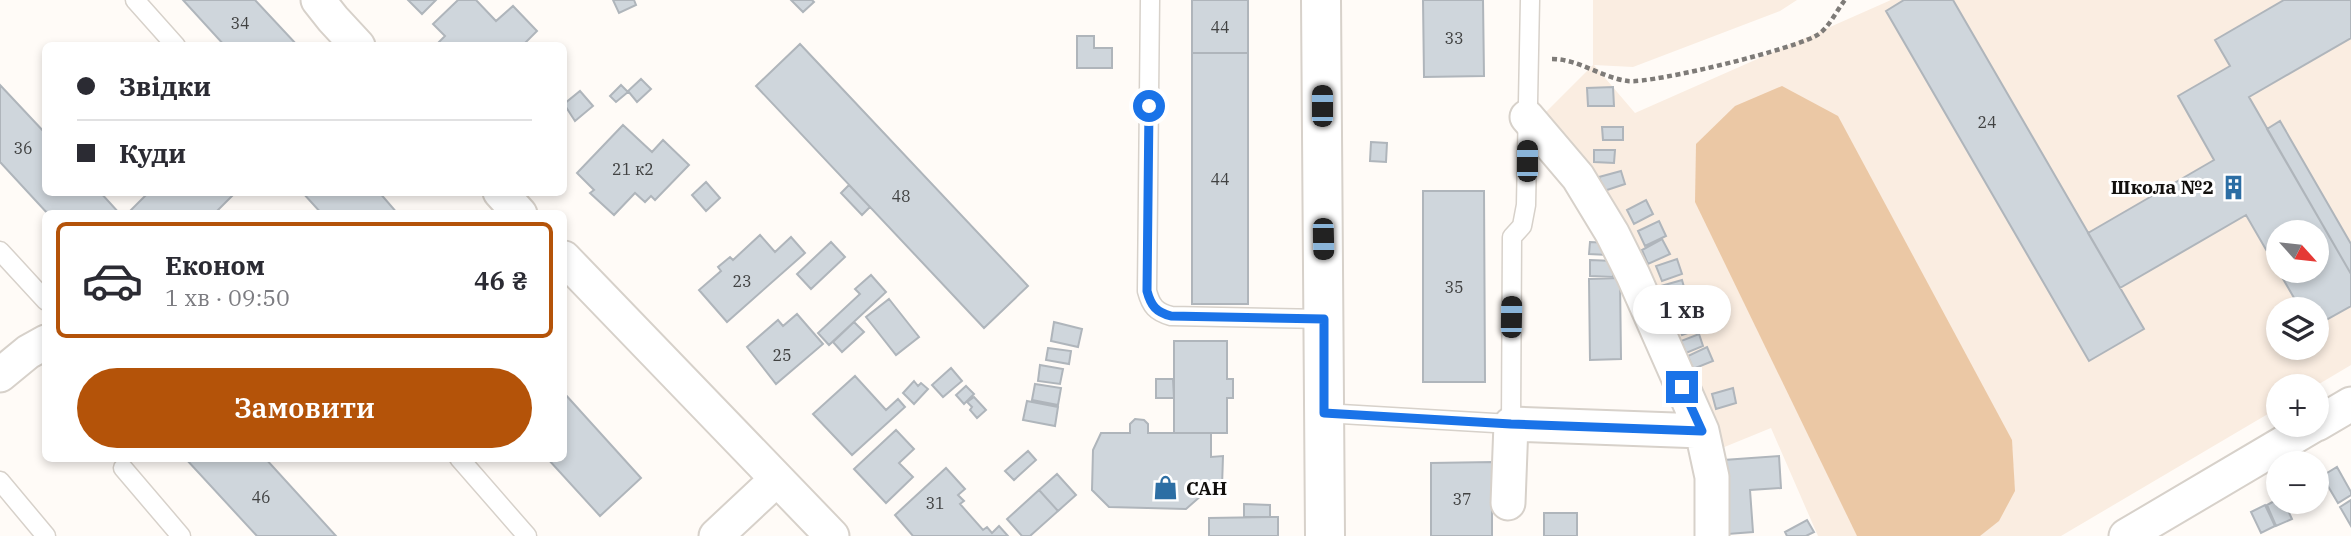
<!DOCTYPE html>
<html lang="uk">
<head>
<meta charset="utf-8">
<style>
  body { margin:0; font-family:"IBM Plex Serif",serif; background:#f7f7f7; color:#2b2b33; height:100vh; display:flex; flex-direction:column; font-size:26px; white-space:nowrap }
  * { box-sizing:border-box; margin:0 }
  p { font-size:23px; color:#7c7c81 }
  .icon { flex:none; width:38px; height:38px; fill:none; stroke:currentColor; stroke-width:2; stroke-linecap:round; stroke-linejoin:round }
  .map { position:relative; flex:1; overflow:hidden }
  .drawer { position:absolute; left:42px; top:210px; width:525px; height:252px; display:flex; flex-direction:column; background:#fff; border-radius:10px; box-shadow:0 4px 10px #0003 }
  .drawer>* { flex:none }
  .top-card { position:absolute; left:42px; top:42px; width:525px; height:154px; border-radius:10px; box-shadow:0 4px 10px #0003; display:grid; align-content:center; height:154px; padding:0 35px; background:#fff }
  .needle { width:46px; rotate:117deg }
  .fabs { position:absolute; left:2266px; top:220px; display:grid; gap:14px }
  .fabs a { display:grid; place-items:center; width:63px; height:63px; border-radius:50%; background:#fff; box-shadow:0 4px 10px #0003; font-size:35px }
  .end { position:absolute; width:32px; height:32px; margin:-16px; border:9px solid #1a73e8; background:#fff; box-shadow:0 0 0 4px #fff }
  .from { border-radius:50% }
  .bubble { position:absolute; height:49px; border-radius:24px; background:#fff; box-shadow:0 4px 10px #0003; font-size:23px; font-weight:600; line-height:49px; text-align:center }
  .car { position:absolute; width:21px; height:42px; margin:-21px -10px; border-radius:9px; box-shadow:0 0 5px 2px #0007; background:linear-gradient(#222 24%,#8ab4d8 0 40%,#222 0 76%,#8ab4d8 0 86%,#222 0) }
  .top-card b { display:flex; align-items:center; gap:24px; height:66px; font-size:26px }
  .top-card b+b { border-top:2px solid #e1e1e2 }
  .top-card i { width:18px; height:18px; background:#2b2b33 }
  ul { padding:12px 0 0; list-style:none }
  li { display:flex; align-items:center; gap:21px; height:116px; margin:0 14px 10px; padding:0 21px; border:4px solid transparent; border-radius:10px }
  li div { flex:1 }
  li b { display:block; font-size:26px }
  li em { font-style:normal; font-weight:600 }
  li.selected { border-color:#b45309 }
  li>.icon { width:63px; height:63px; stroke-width:1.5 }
  .cta { display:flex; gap:14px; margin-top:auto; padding:14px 35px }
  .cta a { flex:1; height:80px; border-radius:42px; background:#b45309; color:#fff; font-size:28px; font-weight:600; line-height:80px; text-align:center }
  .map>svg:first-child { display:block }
  .built { fill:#faede1; fill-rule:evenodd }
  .green { fill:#ebc8a5 }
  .building { fill:#cfd6dc; stroke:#afb5bb; stroke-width:2; fill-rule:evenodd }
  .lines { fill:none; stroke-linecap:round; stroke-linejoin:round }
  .service-casing { stroke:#d7d1ca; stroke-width:21 }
  .minor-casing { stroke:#d7d1ca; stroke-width:37 }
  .tertiary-casing { stroke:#d7d1ca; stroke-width:42 }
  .path { stroke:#7e7b78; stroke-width:4.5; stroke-dasharray:5 3.5; stroke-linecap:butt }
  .service { stroke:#fff; stroke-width:18 }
  .minor { stroke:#fff; stroke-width:33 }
  .tertiary { stroke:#fff; stroke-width:38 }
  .route { stroke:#1a73e8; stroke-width:9 }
  .labels { text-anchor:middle; stroke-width:6; stroke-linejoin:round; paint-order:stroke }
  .number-label { font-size:16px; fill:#414242 }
  .poi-label { font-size:19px; font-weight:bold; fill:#12100e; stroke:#fff; text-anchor:end }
</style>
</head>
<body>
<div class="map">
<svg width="2351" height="536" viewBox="0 0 2351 536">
  <rect width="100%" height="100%" fill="#fffbf7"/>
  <!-- built -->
  <path class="built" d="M1593,0H1797L1780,11L1633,67L1594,65L1635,113L1891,0H2351V365L2314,387H2278V408L2061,536H1818L1771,428L1722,448L1543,115L1593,65ZM2278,233H2317V271H2278ZM2278,310H2317V348H2278Z"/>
  <!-- green -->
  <path class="green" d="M1782,86L1838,116L2012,440L2015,491L1999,521L1980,536H1857L1695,202L1696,144L1735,106Z"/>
  <!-- building -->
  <path class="building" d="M183,0H255L298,46H225Z
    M408,0H436L422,14Z
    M458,0H476L496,21L513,6L537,31L522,46H435L445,36L433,24Z
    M613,0H634L636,5L619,13Z
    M791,0H812L814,2L803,12Z
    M1192,0H1248V53H1192Z
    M1423,0H1483L1484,76L1424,77Z
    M1904,0H1953L2144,329L2089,361L1886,11Z
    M2284,0H2351V38L2249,97L2351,274V306L2317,325V310H2301L2246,215L2120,288L2088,233L2214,160L2178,96L2230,66L2215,40ZM2278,233H2317V271H2278Z
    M1077,36H1094V48H1112V68H1077Z
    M800,44L1028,286L984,328L756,86Z
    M1192,53H1248V304H1192Z
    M641,79L651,89L637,102L628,91Z
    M0,85L46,134V192H100L120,214H48L0,162Z
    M621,85L628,92L616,102L610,96Z
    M1613,87L1614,106H1588L1587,88Z
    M580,91L593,106L575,121L564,104Z
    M2280,121L2351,244V274L2267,129Z
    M623,125L652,152L663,140L689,165L655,200L651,196L645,202L635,193L614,215L590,193L594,190L577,173Z
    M1602,127H1623V140H1603Z
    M1371,142L1387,143L1386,162L1370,161Z
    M1594,150H1615L1614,163L1594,162Z
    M1621,171L1625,184L1604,191L1599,177Z
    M706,182L720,198L706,211L692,195Z
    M849,185L870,207L862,215L841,193Z
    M1423,191H1484L1485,382H1423Z
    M149,192H236L214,214H127Z
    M302,192H379L398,214H322Z
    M1646,200L1653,214L1634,224L1627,210Z
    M1659,221L1666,236L1645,246L1638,231Z
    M760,235L775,252L791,237L805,253L727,322L699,290L721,271L718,267L730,257L733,260Z
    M1662,239L1670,254L1648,264L1642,250Z
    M831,242L845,257L811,289L797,274Z
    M1590,242L1608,243V255L1589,254Z
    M1677,259L1682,274L1662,281L1656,266Z
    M1590,260L1614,261L1613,277L1590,276Z
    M871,275L886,292L829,345L818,333L860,294L855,289Z
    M1620,278L1621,359L1590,360L1589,279Z
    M1682,280L1686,294L1664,299L1661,286Z
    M1693,296L1697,309L1675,315L1672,302Z
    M889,299L919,337L896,355L866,317Z
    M797,314L823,344L776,384L747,347L778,320L783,326Z
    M1698,314L1702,328L1682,335L1677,321Z
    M854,322L864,332L842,352L833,342Z
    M1054,322L1082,329L1078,347L1051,341Z
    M1699,334L1703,346L1686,353L1681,341Z
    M1174,341H1227V379H1233V398H1227V433H1174Z
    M1707,347L1713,361L1693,369L1688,356Z
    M1048,348L1071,351L1069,364L1046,360Z
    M1040,365L1063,369L1060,384L1038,381Z
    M951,368L962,381L943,397L932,385Z
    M855,376L886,410L898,399L905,407L852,455L813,414Z
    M1156,379H1173L1174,398H1156Z
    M914,381L918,386L921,383L928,389L914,404L903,393Z
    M1035,384L1061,388L1058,405L1032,400Z
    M966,386L974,394L964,404L956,395Z
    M1733,388L1736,403L1716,409L1712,394Z
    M564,393L641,478L600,516L547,458H564Z
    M974,397L986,410L977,418L970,410L972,407L967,402Z
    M1027,401L1058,407L1055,426L1023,420Z
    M1135,419L1144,420L1148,424V433H1211V457L1223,456L1222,487H1211L1186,509L1109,507L1092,490L1093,450L1101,433H1130V424Z
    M896,430L914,449L899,463L913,477L886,503L854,469Z
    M1028,451L1036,460L1014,480L1005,471Z
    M1779,456L1781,488L1750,490L1753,532L1728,534L1724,460Z
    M185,458H265L336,536H257Z
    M1492,462V536H1431V463Z
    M2337,467L2351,492V495L2338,503L2322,476Z
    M946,468L965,489L958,495L964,501L960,504L983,530L987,527L992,533L999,526L1008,536H913L895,515Z
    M1057,474L1076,495L1058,511L1039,490Z
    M1039,490L1058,511L1030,536H1022L1007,519Z
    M2278,499V502H2284L2292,519L2276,526L2267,505Z
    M2351,500V526L2340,507Z
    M1244,504L1270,505V517H1244Z
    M2265,505L2275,526L2261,533L2251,512Z
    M1544,513H1577V536H1544Z
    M1278,517V536H1209V518Z
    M1807,520L1814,532L1806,536H1787L1785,532Z"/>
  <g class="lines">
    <defs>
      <path id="service" d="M135,0L176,46
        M1150,0L1147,291C1151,306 1156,312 1171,316L1324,319
        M0,251L46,301
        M1324,413L1511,424L1512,237L1522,226L1526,205L1530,0
        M459,458L527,536
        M123,468L181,536
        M0,481L46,536"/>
      <path id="minor" d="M318,0L333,19L358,46
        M1527,117L1578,177L1612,233L1633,275L1702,431L1712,477V536
        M500,192L520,214
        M564,258L832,536
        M0,375L28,352L46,342
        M2317,424L2351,404
        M1508,503L1511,424L1702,431
        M716,536L777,479
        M2126,536L2314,425"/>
      <path id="tertiary" d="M1321,0L1325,536"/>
    </defs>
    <!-- service casing -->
    <use href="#service" class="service-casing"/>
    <!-- minor casing -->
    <use href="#minor" class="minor-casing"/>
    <!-- tertiary casing -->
    <use href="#tertiary" class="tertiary-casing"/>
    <!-- path -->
    <path class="path" d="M1552,59C1579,59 1602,78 1628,81C1652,84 1800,48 1819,34C1829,27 1837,10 1845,0"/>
    <!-- service -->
    <use href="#service" class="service"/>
    <!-- minor -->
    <use href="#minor" class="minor"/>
    <!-- tertiary -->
    <use href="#tertiary" class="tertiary"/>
  </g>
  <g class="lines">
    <!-- route -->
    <path class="route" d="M1149,106L1147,291C1151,306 1156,312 1171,316L1324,319V413L1511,424L1702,431L1682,387"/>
  </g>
  <!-- icons -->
  <defs>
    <symbol id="building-bare" viewBox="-9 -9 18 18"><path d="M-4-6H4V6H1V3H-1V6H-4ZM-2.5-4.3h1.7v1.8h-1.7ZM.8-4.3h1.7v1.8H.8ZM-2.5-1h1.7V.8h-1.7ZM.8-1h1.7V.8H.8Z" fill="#2c6ea4" stroke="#fff" stroke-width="2.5" paint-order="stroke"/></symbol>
    <symbol id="shop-bare" viewBox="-9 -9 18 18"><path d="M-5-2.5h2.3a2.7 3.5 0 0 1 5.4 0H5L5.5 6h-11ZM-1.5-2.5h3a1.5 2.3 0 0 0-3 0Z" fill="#2c6ea4" stroke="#fff" stroke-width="2.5" paint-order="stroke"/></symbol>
  </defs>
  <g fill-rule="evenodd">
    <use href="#building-bare" x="2216" y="170" width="35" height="35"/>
    <use href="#shop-bare" x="1148" y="470" width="35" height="35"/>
  </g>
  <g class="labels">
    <!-- number labels -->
    <g class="number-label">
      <text x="240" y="29">34</text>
      <text x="1220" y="33">44</text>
      <text x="1454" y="44">33</text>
      <text x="1987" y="128">24</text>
      <text x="23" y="154">36</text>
      <text x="633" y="175">21 к2</text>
      <text x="1220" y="185">44</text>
      <text x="901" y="202">48</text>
      <text x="742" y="287">23</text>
      <text x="1454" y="293">35</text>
      <text x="782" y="361">25</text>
      <text x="261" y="503">46</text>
      <text x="1462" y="505">37</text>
      <text x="935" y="509">31</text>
    </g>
    <!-- poi labels -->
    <g class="poi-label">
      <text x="2214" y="194">Школа №2</text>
      <text x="1186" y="495" text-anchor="start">САН</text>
    </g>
  </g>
</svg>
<div class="fabs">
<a><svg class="needle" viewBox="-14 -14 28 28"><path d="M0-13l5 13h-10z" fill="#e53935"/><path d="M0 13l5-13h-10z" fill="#7c7c81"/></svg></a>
<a><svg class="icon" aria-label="layers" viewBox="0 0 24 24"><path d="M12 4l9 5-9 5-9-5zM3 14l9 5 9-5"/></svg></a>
<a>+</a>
<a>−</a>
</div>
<i class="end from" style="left:1149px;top:106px"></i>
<i class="end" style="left:1682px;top:387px"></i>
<div class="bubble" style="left:1633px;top:285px;width:98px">1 хв</div>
<i class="car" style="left:1322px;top:106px;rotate:0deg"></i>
<i class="car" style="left:1527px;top:161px;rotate:0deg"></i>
<i class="car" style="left:1323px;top:239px;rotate:179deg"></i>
<i class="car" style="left:1511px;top:317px;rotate:1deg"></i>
<div class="top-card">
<b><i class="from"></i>Звідки</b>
<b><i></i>Куди</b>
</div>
<section class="drawer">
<ul>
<li class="selected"><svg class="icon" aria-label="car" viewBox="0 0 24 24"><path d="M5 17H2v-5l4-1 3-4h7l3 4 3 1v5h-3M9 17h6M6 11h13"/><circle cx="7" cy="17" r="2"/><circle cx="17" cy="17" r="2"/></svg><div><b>Економ</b><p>1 хв · 09:50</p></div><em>46 ₴</em></li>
</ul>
<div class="cta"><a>Замовити</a></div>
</section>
</div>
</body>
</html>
